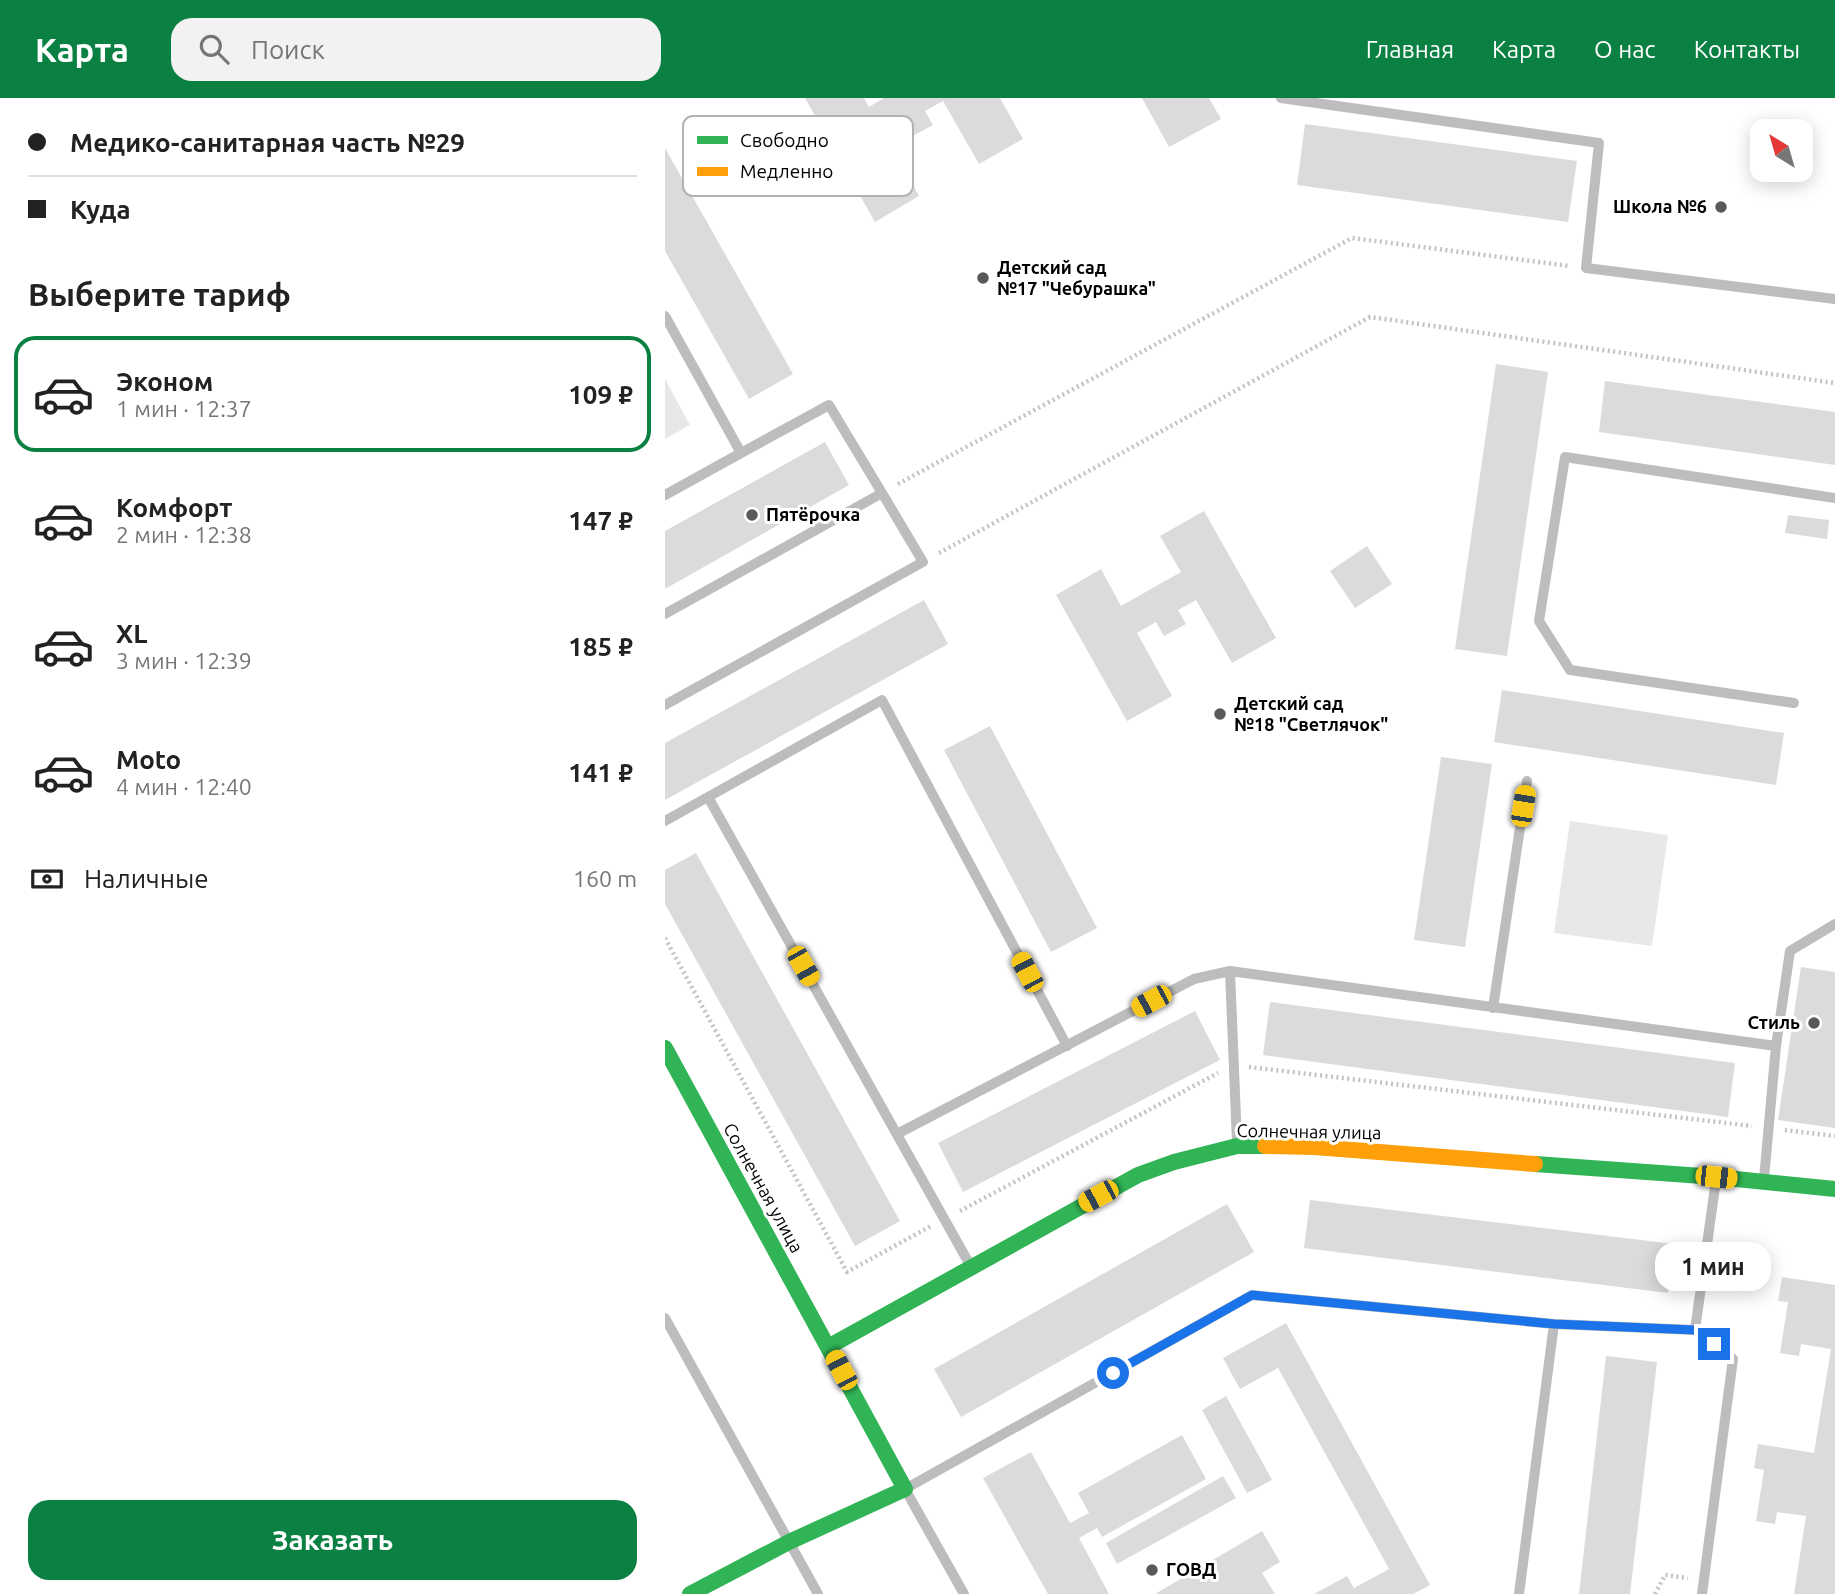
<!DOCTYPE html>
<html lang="ru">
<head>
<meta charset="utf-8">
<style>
  body { margin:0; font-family:Ubuntu,sans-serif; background:#f2f2f2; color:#222; height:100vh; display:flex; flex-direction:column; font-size:26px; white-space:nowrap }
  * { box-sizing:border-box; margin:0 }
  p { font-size:23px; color:#767676 }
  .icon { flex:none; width:38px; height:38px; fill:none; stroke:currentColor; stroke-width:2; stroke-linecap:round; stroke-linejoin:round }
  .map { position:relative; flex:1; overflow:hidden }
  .panel { display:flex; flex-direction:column; background:#fff; width:665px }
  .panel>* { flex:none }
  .hud { display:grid; align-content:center; height:154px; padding:0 28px; background:#fff }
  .needle { width:46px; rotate:323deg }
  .buttons { position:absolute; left:1085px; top:21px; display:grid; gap:14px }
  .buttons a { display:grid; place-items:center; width:63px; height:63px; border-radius:14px; background:#fff; box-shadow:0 4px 18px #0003; font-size:35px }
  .end { position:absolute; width:32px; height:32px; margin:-16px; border:9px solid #1a73e8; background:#fff; box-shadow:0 0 0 4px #fff }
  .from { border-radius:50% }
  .bubble { position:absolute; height:49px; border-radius:21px; background:#fff; box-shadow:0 4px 18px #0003; font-size:23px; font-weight:600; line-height:49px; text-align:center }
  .car { position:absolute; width:21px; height:42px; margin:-21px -10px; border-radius:9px; box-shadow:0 0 5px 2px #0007; background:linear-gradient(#f5c518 24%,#345 0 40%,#f5c518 0 76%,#345 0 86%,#f5c518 0) }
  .hud b { display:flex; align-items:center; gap:24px; height:66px; font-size:26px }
  .hud b+b { border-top:2px solid #e0e0e0 }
  .hud i { width:18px; height:18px; background:#222 }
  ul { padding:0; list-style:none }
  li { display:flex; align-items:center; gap:21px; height:116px; margin:0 14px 10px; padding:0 14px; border:4px solid transparent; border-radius:21px }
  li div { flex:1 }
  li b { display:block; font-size:26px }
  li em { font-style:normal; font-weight:600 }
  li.on { border-color:#0b8043 }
  li>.icon { width:63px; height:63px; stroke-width:1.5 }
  h2 { padding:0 28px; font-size:32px; line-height:84px }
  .pay { display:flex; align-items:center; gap:18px; height:77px; padding:0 28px; font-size:26px }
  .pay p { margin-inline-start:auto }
  .button { display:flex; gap:14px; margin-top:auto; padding:14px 28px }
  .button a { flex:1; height:80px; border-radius:21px; background:#0b8043; color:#fff; font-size:28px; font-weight:600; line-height:80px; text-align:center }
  header { display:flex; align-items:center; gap:42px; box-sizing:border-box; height:98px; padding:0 35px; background:#0b8043; color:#fff }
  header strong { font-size:33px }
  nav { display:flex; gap:38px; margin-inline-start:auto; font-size:24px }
  .search { width:490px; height:63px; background:#f2f2f2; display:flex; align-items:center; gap:18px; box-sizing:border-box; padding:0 24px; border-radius:21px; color:#767676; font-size:26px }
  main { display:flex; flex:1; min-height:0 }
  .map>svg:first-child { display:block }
  .green { fill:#e8e8e8 }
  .building { fill:#dbdbdb }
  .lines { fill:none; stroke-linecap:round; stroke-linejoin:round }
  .path { stroke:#c2c2c2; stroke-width:4.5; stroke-dasharray:2 3.5; stroke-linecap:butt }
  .lane { stroke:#bdbdbd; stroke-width:10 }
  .fast { stroke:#30b455; stroke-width:16 }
  .slow { stroke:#ff9f0a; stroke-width:16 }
  .route { stroke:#1a73e8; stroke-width:9 }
  .poi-dot { fill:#595959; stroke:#fff; stroke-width:2.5 }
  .labels { text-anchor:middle; stroke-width:6; stroke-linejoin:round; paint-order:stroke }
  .poi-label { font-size:18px; font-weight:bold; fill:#000; stroke:#fff; text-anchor:start }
  .street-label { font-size:18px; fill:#000; stroke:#fff }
  .key { fill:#fff; stroke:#b2b2b2; stroke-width:2 }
  .key-label { font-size:19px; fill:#000 }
</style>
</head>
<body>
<header>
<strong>Карта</strong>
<div class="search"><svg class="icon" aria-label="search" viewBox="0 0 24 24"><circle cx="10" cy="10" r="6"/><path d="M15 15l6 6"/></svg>Поиск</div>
<nav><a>Главная</a><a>Карта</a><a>О нас</a><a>Контакты</a></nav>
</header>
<main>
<section class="panel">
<div class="hud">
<b><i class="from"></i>Медико-санитарная часть №29</b>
<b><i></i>Куда</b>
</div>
<h2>Выберите тариф</h2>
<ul>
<li class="on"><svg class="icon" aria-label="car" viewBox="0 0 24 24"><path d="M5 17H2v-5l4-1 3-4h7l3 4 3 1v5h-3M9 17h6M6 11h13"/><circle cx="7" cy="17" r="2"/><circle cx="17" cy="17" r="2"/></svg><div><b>Эконом</b><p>1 мин · 12:37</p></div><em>109 ₽</em></li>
<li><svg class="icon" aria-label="car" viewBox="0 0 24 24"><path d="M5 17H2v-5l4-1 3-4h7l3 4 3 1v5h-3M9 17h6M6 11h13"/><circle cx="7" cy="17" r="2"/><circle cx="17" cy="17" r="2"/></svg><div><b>Комфорт</b><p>2 мин · 12:38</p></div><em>147 ₽</em></li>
<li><svg class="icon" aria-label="car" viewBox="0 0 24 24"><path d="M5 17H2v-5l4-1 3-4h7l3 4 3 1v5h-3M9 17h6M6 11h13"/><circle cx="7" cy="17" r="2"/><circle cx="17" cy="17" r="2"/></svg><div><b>XL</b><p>3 мин · 12:39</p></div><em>185 ₽</em></li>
<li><svg class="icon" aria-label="car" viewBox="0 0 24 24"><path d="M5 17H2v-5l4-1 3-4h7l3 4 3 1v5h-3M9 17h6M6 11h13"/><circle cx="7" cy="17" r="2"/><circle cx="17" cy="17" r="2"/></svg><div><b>Moto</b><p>4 мин · 12:40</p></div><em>141 ₽</em></li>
</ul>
<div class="pay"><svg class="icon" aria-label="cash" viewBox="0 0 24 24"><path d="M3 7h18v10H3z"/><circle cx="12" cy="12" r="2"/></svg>Наличные<p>160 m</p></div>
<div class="button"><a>Заказать</a></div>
</section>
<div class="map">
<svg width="1170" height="1496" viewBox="0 0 1170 1496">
  <rect width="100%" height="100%" fill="#fff"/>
  <!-- green -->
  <path class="green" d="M0,281L25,327L0,341Z
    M905,723L1003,737L987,848L889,835Z"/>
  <!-- building -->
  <path class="building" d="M140,0H199L204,9L219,0H335L358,41L314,66L278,3L260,13L268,27L246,39L239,25L219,36L254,98L210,124Z
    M477,0H544L556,21L504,49Z
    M640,26L912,63L903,124L632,87Z
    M0,50L128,276L84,301L0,153Z
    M831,266L883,274L842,558L790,551Z
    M940,283L1170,314V367L934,334Z
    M160,344L184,387L0,491V433Z
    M539,413L611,540L567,565L531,502L513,512L521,526L499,538L491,524L472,535L507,598L462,623L391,497L436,471L456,508L516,474L495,438Z
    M1123,417L1164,422L1162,441L1120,435Z
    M702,448L727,486L690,510L665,473Z
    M259,502L283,546L0,702V645Z
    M837,592L1119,635L1111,687L829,644Z
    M325,628L432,830L386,854L279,652Z
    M776,659L827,666L800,849L749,842Z
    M31,755L235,1123L190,1148L0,806V772Z
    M1136,869L1170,874V1030L1113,1022Z
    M605,904L1070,965L1063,1019L598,957Z
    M530,913L555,962L298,1094L273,1045Z
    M645,1102L1009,1146L1003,1195L639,1150Z
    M562,1106L589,1154L296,1319L269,1271Z
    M1117,1179L1170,1187V1496H1129L1141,1418L1112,1414L1110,1426L1091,1423L1099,1372L1089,1370L1093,1346L1149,1355L1166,1251L1136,1246L1134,1258L1115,1255L1123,1204L1113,1203Z
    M621,1225L765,1487L748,1496H649L682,1478L689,1490L724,1471L613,1270L575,1291L558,1260Z
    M941,1258L992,1264L965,1496H914Z
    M561,1298L607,1382L582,1395L537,1312Z
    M517,1337L541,1381L437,1439L432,1430L414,1440L444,1496H383L318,1380L366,1354L405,1425L424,1415L413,1395Z
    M558,1378L571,1400L452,1466L441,1445Z
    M597,1433L615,1464L597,1475L610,1496H490Z"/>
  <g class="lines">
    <!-- path -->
    <path class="path" d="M233,386L687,140L905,168
      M274,455L705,219L1170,285
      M0,840L182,1174L266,1128
      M584,969L1087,1028
      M1120,1032L1170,1038
      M295,1113L553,975
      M990,1496L1000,1477L1023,1480"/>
    <!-- lane -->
    <path class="lane" d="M616,0L934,45L921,170L1170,201
      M0,218L76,355L0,397
      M0,516L217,395L164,307L76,355
      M1129,605L905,572L874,523L900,359L1170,400
      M0,607L258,464L217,395
      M43,699L217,602L402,948
      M0,723L43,699L305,1167
      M565,873L572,1045
      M828,910L862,683
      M232,1036L529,881L565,873L1111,948
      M1099,1081L1111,948L1125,853L1170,826
      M0,1220L153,1496
      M1030,1232L1051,1082
      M299,1496L240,1391L587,1197L889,1226L1030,1232L1068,1261L1037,1496
      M854,1496L889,1226"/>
    <!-- fast -->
    <path class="fast" d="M0,950L240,1391L124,1444L25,1496
      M870,1066L1051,1079L1170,1091
      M163,1249L473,1077L509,1064L572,1048H600"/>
    <!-- slow -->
    <path class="slow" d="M600,1048L649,1049L870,1066"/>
  </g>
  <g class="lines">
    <!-- route -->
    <path class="route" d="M448,1275L587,1197L889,1226L1030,1232L1049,1246"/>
  </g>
  <!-- markers -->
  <g class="poi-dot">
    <circle cx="1056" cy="109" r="7"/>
    <circle cx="318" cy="180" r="7"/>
    <circle cx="87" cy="417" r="7"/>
    <circle cx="555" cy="616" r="7"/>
    <circle cx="1149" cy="925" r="7"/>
    <circle cx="487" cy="1472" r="7"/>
  </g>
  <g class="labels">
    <!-- poi labels -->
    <g class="poi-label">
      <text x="1042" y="115" text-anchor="end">Школа №6</text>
      <text x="332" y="176">Детский сад<tspan x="332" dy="21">№17 "Чебурашка"</tspan></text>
      <text x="101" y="423">Пятёрочка</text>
      <text x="569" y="612">Детский сад<tspan x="569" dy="21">№18 "Светлячок"</tspan></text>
      <text x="1135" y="931" text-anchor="end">Стиль</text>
      <text x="501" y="1478">ГОВД</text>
    </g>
    <!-- street labels -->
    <g class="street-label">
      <text transform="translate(644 1034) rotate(1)" y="6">Солнечная улица</text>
      <text transform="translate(98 1090) rotate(61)" y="6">Солнечная улица</text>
    </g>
  </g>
  <!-- legend -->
  <rect x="18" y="18" width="230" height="80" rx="10" class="key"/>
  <rect x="32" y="38" width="31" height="8" fill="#30b455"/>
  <rect x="32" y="69" width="31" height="9" fill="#ff9f0a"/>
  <g class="key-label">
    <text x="75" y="49">Свободно</text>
    <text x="75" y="80">Медленно</text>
  </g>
</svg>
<div class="buttons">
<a><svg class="needle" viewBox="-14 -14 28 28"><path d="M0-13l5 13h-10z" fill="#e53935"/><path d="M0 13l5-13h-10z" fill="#767676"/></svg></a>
</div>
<i class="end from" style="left:448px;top:1275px"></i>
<i class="end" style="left:1049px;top:1246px"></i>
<div class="bubble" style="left:990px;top:1144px;width:116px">1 мин</div>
<i class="car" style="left:858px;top:708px;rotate:9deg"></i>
<i class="car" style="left:138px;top:868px;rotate:151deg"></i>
<i class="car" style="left:362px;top:874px;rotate:332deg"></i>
<i class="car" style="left:486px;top:903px;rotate:242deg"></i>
<i class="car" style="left:1051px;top:1079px;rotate:96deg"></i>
<i class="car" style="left:433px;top:1098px;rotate:242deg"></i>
<i class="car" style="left:176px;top:1272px;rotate:332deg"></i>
</div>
</main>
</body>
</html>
